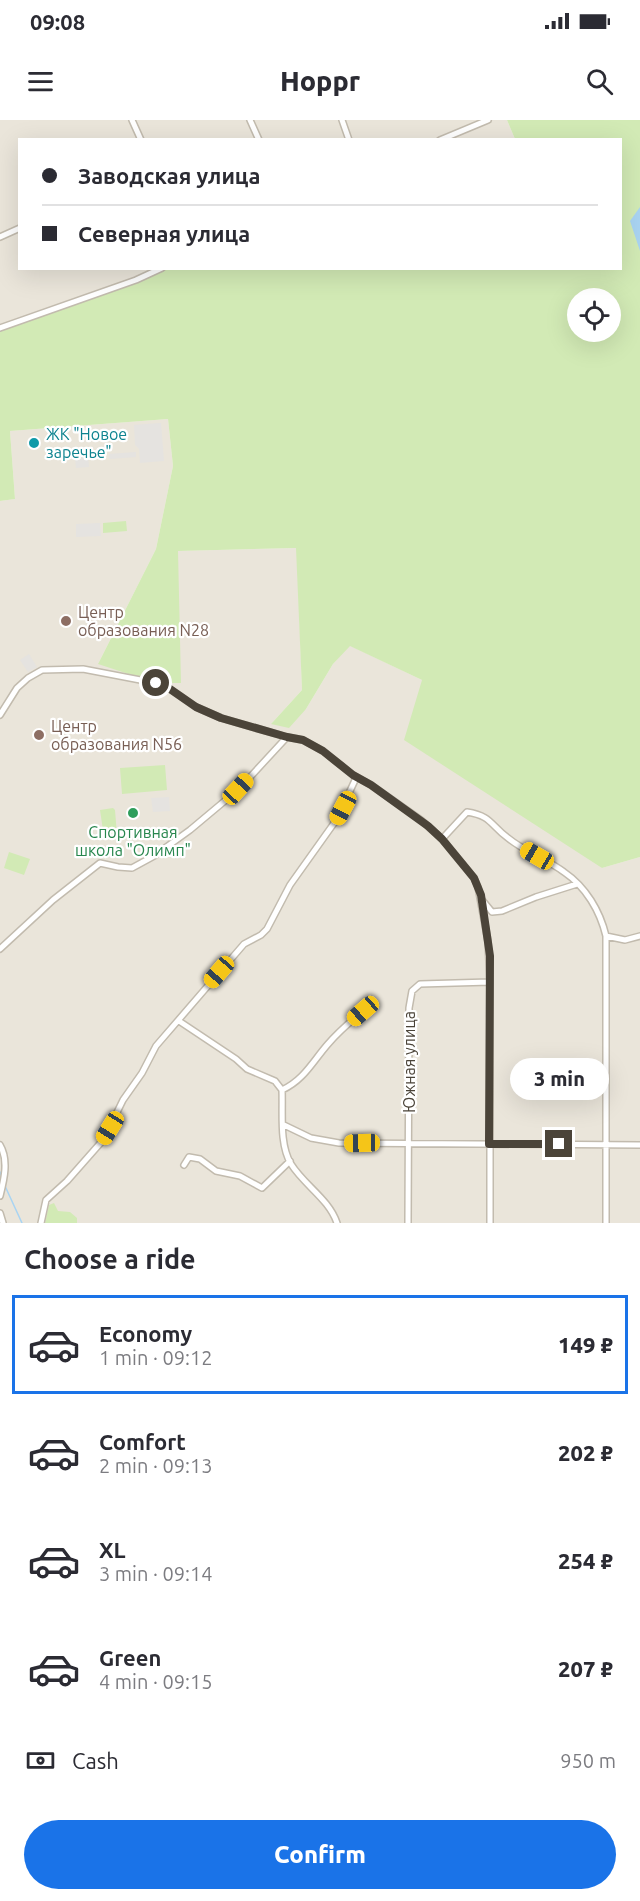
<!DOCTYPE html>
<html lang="en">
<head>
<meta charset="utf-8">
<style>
  body { margin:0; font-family:Ubuntu,sans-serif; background:#f7f7f7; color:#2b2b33; height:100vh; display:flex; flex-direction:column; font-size:22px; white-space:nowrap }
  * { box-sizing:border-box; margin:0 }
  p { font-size:20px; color:#7c7c81 }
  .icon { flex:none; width:33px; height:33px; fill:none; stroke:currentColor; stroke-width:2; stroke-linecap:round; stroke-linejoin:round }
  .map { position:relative; height:1103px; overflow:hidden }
  .side { display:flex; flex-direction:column; background:#fff; flex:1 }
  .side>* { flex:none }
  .guide { position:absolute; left:18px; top:18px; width:604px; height:132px; border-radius:0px; box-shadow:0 6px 24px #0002; display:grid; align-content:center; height:132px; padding:0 24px; background:#fff }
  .fabs { position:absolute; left:567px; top:168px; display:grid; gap:12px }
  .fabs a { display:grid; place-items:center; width:54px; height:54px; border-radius:50%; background:#fff; box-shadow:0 6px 24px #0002; font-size:30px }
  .end { position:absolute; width:27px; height:27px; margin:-14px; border:8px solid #4b4439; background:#fff; box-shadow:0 0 0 3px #fff }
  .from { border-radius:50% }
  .bubble { position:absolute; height:42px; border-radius:21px; background:#fff; box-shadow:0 6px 24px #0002; font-size:20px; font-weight:800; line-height:42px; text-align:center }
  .car { position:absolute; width:18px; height:36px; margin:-18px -9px; border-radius:8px; box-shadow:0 0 4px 2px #0007; background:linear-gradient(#f5c518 24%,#345 0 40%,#f5c518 0 76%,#345 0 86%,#f5c518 0) }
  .guide b { display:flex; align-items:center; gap:21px; height:57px; font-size:22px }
  .guide b+b { border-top:2px solid #e1e1e2 }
  .guide i { width:15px; height:15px; background:#2b2b33 }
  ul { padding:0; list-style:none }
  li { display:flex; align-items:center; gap:18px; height:99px; margin:0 12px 9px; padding:0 12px; border:3px solid transparent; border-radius:0px }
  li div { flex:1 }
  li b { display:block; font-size:22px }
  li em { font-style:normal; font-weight:800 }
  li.active { border-color:#1a73e8 }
  li>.icon { width:54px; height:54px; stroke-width:1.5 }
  h2 { padding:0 24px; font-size:27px; line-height:72px }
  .pay { display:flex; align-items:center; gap:15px; height:66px; padding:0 24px; font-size:22px }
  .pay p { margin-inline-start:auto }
  .action { display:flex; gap:12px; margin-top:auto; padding:12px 24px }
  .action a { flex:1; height:69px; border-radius:36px; background:#1a73e8; color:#fff; font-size:24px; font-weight:800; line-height:69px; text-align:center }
  .status { display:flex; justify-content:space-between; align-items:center; height:42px; padding:0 30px; background:#fff; direction:ltr }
  .status svg { height:16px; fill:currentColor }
  header { display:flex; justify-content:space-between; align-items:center; height:78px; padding:0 24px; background:#fff; font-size:27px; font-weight:800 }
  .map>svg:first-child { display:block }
  .residential { fill:#eae5da }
  .green { fill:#d2eab5; fill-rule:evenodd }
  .parking { fill:#e5e3e0 }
  .water { fill:#a9d4f2 }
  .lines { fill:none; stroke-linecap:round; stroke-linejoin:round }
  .stream { stroke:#a9d4f2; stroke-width:1.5 }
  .minor-casing { stroke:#c2bbae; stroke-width:8 }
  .minor { stroke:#fff; stroke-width:5 }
  .route { stroke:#4b4439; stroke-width:8 }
  .culture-dot { fill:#0f9aa8; stroke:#fff; stroke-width:2 }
  .education-dot { fill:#8d6e63; stroke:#fff; stroke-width:2 }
  .leisure-dot { fill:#2e9e5b; stroke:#fff; stroke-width:2 }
  .labels { text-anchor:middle; stroke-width:4.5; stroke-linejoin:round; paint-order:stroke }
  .culture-label { font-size:16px; fill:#0d838f; stroke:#fff; text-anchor:start }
  .education-label { font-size:16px; fill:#785e54; stroke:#fff; text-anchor:start }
  .leisure-label { font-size:16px; fill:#27864d; stroke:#fff }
  .street-label { font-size:16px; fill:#4b4439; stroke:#fff }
</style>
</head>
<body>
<div class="status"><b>09:08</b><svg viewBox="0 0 49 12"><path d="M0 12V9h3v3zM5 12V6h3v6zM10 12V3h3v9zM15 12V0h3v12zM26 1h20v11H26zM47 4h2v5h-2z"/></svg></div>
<header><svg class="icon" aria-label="menu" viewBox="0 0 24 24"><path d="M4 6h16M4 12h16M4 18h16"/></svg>Hoppr<svg class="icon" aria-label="search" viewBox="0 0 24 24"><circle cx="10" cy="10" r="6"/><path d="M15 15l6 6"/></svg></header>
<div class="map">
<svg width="640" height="1103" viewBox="0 0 640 1103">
  <rect width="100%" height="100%" fill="#f6f3ec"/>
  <!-- residential -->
  <path class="residential" d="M0,0H507L515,19L20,20V148L159,149L41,194L0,205Z
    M168,299L173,346L156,429L98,544L178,431L297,428L302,570L271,604L306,589L333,544L349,525L422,560L602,748L640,737V1103H0V381L15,379L10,311Z"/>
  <!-- green -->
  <path class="green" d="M507,0H640V737L602,748L404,620L422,560L350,526L333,544L306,589L289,608L271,604L302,570L296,428L178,431L181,563H156L98,544L156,429L173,346L168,299L10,311L15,379L0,381V205L41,194L159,149L621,148V20L515,19ZM578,178H610V212H578Z
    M126,401L127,411L103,413V403Z
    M165,645L167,670L122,674L120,648Z
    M113,688L115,690L117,715L104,717L100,690Z
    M9,732L30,739L24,755L4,748Z
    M54,1083L58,1091L70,1092L77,1098V1103H45L49,1085Z"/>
  <!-- parking -->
  <path class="parking" d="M161,303L164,341L140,343L139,329L135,325L134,305Z
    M136,332V337L109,339V334Z
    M88,336L89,347L76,348L75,337Z
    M100,403L101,416L76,417V404Z
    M29,534L37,547L28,552L20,540Z
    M169,677L170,691L153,692L151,678Z"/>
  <!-- water -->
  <path class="water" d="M640,87V131L630,101Z"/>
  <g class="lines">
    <!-- stream -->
    <path class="stream" d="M0,1052L2,1058
      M5,1066L22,1103"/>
    <defs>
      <path id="minor" d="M132,0L141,20
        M250,0L259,20
        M342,0L349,20
        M440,20L488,0
        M0,117L20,108
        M0,208L136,160L162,148
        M0,595L17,568L28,558L42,550L83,549L156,563L170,569L196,587L221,598L287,617L303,620L323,631L353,655L371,665L421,700L442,719L474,758L478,767L488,821L490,862V1103
        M442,719L467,692C492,696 490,705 508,718C525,732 547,739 564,752C586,767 600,791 606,816V1103
        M483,781L492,792L502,791L536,777L577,764
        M606,816L625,820L640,816
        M0,829L53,780L100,743L118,747L132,748L154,736L190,710L239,669L287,617
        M179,901L236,939L247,949L275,961L282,970C283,993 279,1024 291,1044C304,1065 329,1079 337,1103
        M282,970C304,960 313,941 328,924C339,911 351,901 363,891
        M284,1005L311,1018L339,1023L640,1025
        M0,1025C9,1040 4,1060 0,1076
        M184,1045L189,1037L200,1039L216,1051L240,1056L262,1068L290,1041
        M0,1093L3,1103
        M41,1103L46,1080L67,1061L104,1019L123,980L142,953L156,926L244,824L261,815L267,809L290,765L337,699L356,658
        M408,1103L409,888L412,871L420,864L490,862"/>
    </defs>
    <!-- minor casing -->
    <use href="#minor" class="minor-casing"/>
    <!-- minor -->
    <use href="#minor" class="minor"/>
  </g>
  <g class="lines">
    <!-- route -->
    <path class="route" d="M156,563L170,569L196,587L221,598L287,617L303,620L323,631L353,655L371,665L428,706L442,719L474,758L481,775L490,836L489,1024H559"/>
  </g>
  <!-- markers -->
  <circle class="culture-dot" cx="34" cy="323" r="6"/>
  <g class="education-dot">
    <circle cx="66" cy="501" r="6"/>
    <circle cx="39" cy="615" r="6"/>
  </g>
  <circle class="leisure-dot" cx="133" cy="693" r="6"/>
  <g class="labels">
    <!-- culture labels -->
    <g class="culture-label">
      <text x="46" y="320">ЖК "Новое<tspan x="46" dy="18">заречье"</tspan></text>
    </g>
    <!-- education labels -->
    <g class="education-label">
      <text x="78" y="498">Центр<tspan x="78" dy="18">образования N28</tspan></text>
      <text x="51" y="612">Центр<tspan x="51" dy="18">образования N56</tspan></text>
    </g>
    <!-- leisure labels -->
    <g class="leisure-label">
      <text x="133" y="718">Спортивная<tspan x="133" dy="18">школа "Олимп"</tspan></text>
    </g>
    <!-- street labels -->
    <g class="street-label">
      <text transform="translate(409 942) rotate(-90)" y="6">Южная улица</text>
    </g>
  </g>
</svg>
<div class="fabs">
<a><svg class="icon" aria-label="locate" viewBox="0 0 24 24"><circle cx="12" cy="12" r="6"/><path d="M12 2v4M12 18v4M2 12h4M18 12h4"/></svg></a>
</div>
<i class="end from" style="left:156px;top:563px"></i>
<i class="end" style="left:559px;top:1024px"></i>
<div class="bubble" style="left:510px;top:938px;width:99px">3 min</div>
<i class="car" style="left:238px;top:669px;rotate:43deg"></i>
<i class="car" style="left:343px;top:688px;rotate:208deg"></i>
<i class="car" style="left:537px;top:736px;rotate:300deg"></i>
<i class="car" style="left:219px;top:852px;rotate:221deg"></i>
<i class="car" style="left:363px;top:891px;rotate:229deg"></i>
<i class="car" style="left:110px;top:1008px;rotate:212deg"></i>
<i class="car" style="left:362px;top:1023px;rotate:269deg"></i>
<div class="guide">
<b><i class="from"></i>Заводская улица</b>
<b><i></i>Северная улица</b>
</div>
</div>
<section class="side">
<h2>Choose a ride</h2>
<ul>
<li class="active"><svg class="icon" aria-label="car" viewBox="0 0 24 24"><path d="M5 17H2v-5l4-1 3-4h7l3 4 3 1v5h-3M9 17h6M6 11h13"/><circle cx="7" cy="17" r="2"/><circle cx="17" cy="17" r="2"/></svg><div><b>Economy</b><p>1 min · 09:12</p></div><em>149 ₽</em></li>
<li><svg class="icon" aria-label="car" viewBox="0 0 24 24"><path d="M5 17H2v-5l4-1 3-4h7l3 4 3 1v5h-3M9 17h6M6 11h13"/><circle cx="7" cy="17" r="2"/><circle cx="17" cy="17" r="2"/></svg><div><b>Comfort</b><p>2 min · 09:13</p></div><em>202 ₽</em></li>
<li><svg class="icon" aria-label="car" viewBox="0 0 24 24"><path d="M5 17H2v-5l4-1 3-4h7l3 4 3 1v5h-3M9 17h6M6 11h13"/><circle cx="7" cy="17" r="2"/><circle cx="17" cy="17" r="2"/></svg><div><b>XL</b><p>3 min · 09:14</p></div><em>254 ₽</em></li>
<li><svg class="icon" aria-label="car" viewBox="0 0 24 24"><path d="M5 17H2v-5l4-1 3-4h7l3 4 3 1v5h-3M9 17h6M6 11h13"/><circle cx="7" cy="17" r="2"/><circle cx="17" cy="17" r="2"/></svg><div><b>Green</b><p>4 min · 09:15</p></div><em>207 ₽</em></li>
</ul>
<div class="pay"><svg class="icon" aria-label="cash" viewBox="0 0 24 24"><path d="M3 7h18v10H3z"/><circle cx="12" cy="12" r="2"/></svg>Cash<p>950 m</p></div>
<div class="action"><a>Confirm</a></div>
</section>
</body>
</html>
